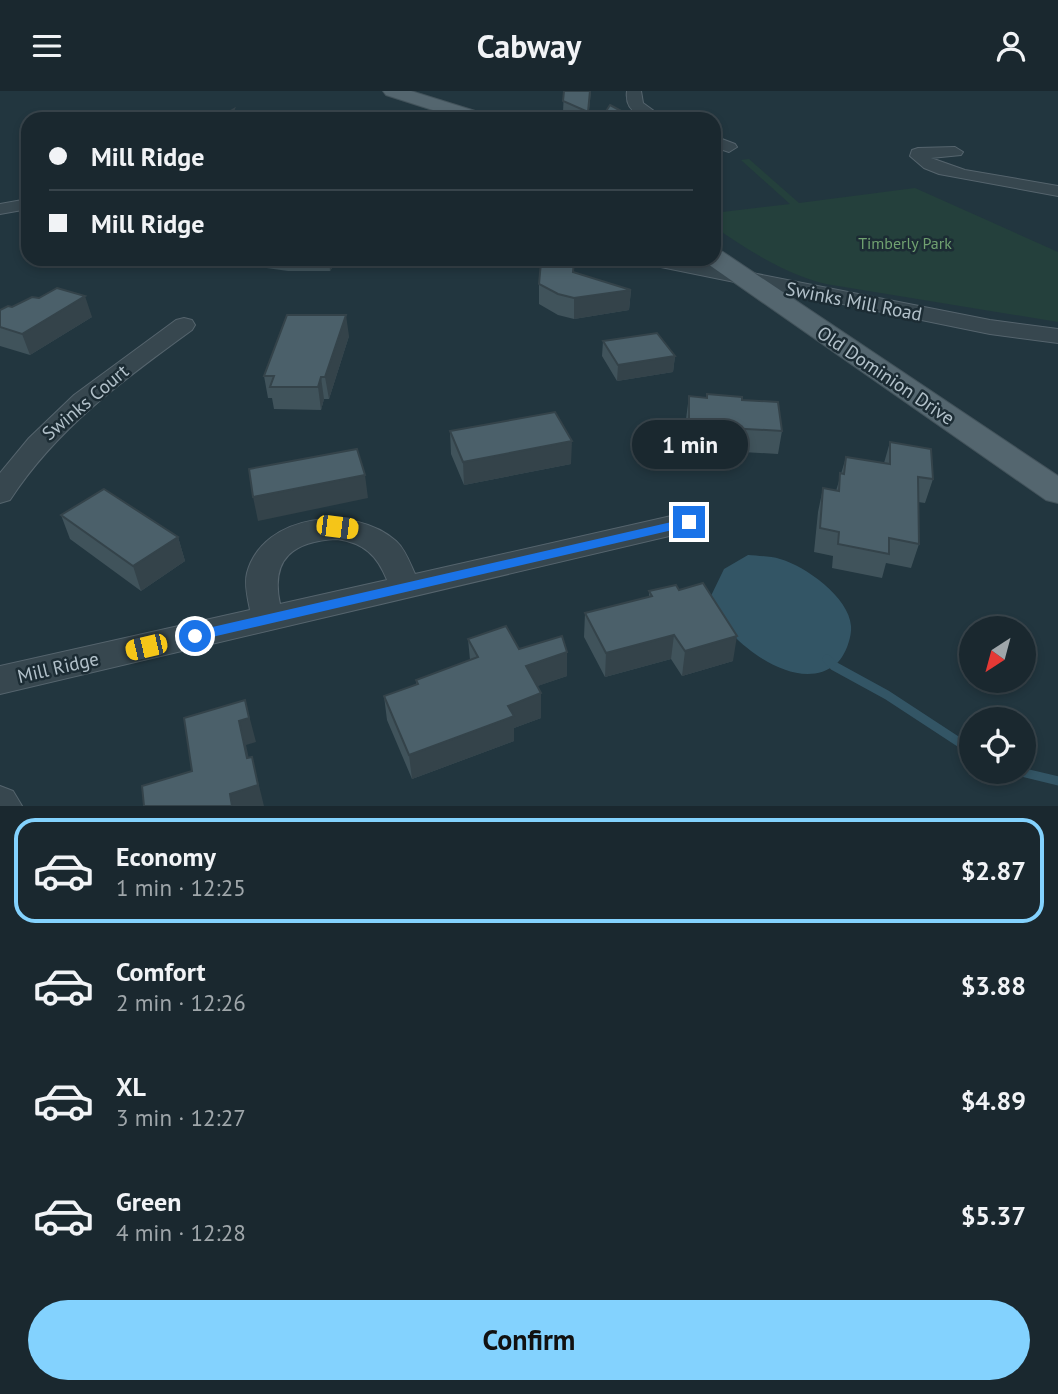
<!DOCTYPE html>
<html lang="en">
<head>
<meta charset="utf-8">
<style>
  body { margin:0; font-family:"PT Sans",sans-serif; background:#233037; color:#f1f3f6; height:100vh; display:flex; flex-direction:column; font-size:26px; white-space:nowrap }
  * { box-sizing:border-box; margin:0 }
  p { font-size:23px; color:#9fa6aa }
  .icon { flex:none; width:38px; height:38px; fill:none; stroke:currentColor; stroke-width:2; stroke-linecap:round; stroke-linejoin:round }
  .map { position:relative; height:715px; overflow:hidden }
  .details { display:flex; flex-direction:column; background:#1a282f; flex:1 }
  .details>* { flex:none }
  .hud { position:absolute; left:21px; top:21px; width:700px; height:154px; border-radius:21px; box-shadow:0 4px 10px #0003,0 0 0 2px #38444b; display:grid; align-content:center; height:154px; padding:0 28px; background:#1a282f }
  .needle { width:46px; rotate:216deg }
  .fabs { position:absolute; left:959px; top:525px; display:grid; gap:14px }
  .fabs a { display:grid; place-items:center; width:77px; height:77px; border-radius:50%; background:#1a282f; box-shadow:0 4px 10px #0003,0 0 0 2px #38444b; font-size:35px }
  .end { position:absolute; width:32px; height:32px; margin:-16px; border:9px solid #1a73e8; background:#fff; box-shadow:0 0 0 4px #fff }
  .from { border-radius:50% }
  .bubble { position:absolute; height:49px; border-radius:24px; background:#1a282f; box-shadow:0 4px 10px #0003,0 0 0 2px #38444b; font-size:23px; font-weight:600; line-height:49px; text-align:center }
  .car { position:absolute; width:21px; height:42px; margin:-21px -10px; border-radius:9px; box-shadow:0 0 5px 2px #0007; background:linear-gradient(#f5c518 24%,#345 0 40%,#f5c518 0 76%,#345 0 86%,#f5c518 0) }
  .hud b { display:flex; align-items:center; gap:24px; height:66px; font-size:26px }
  .hud b+b { border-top:2px solid #38444b }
  .hud i { width:18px; height:18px; background:#f1f3f6 }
  ul { padding:12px 0 0; list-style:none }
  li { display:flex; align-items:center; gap:21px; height:105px; margin:0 14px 10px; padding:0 14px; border:4px solid transparent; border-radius:21px }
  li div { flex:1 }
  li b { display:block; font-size:26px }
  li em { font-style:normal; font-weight:600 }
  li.active { border-color:#83d2fe }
  li>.icon { width:63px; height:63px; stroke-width:1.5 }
  .cta { display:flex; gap:14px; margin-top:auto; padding:14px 28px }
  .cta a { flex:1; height:80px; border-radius:42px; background:#83d2fe; color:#111; font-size:28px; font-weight:600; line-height:80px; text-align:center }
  header { display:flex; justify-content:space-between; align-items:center; height:91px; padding:0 28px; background:#1a282f; font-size:32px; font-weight:600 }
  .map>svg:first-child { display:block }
  .green { fill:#24403c }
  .water { fill:#335565 }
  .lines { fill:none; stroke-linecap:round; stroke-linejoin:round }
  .stream { stroke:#335565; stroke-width:9 }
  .minor-casing { stroke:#55646d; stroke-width:2 }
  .major-casing { stroke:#43535b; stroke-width:2 }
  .minor { fill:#37474f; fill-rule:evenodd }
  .major { fill:#54666f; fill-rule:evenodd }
  .wall { fill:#40535b }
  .shaded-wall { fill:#34434a }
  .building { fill:#4b606a; stroke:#34434a; stroke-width:2 }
  .route { fill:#1a73e8 }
  .labels { text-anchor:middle; stroke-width:5; stroke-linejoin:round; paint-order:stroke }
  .far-park-label { font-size:16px; fill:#70a170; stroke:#1c2c34 }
  .street-label { font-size:19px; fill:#b2c1ca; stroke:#1c2c34 }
</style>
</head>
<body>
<header><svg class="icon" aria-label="menu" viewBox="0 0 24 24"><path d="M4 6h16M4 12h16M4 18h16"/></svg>Cabway<svg class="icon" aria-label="person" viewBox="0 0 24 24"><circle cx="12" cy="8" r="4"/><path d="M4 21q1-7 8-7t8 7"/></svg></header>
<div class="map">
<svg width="1058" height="715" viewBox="0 0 1058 715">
  <rect width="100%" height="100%" fill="#22363f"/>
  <!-- green -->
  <path class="green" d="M749,68L799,112L915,97L1058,161V231L826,193C783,182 750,160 714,136V122L790,113L741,69Z"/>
  <!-- water -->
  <path class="water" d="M748,464C758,465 771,465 780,468C805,475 849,506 851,535C852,546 845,566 836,573C805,599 757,569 733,544C724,533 717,520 709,509L724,478Z"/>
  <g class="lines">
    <!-- stream -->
    <path class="stream" d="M827,568L834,575L887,604L971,659
      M1021,681L1058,690"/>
    <defs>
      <path id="minor" d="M627,0H641L643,12L665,28C646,28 624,24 627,0Z
        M714,45L735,53L737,56L729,61L714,56Z
        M955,56L963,61L961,64L931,67L965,79L1058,95V105L939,83L924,77L910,65L912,59L918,57Z
        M28,108V118L0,123V113Z
        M641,168H681L990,229L1058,238V252L990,243L651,174L644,172Z
        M184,227L192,229L195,234L192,239C123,289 57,337 10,409L0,412V382L29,347L74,304L176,229Z
        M689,421L699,424L703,431L699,438L0,603V575L250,519C248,508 244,494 247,482C263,422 355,413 396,450C405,458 410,472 415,483ZM337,448C364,452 377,464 387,489L280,513C270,467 294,450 337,448Z
        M0,695L13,700L22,715H0Z"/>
      <path id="major" d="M383,0H411L488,24L491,28H461L386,4Z
        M714,158L723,161L1058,385V412L1046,409L705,171L703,168H714Z"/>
    </defs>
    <!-- minor casing -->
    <use href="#minor" class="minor-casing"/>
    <!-- major casing -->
    <use href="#major" class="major-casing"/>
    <!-- minor -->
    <use href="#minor" class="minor"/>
    <!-- major -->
    <use href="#major" class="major"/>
  </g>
  <!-- wall -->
  <path class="wall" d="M564,0H591L588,28H579L563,21Z
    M251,168H338L330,180H288L252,175Z
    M573,181L631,199L629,219L574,228L558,224L539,213V193Z
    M39,207L92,226L30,264L0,255V219Z
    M349,245L329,308H324L321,319L274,318L272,307H268L264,285Z
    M603,250L675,265L673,281L617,290L602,265Z
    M689,305L742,309L782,340L778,363L708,359V364L687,362L686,328Z
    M450,340L571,373L464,394L451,363Z
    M890,351L933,388L925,412L918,411L919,453L911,477L886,472L882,487L832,477L833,465L814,461L818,421L823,397L836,400L846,366L884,372Z
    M61,424L178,446L185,470L141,500L70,448Z
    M679,499L733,570L682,585L671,568L605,586L584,546L585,522L649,506V500Z
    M468,548L519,558L567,585L537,595L541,602V627L514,637V650L412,688L387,629L384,605L416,594V589L470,569Z"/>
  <!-- shaded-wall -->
  <path class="shaded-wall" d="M234,18L236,28H230Z
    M329,168H338L330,180Z
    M631,199L629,219L574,228V207Z
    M85,205L92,226L30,264L22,243Z
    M346,224L349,245L329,308L325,286Z
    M675,265L673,281L617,290L618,274Z
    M321,286L324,308L321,319L318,296Z
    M572,350L571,373L464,394L463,371Z
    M365,384L368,407L258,430L253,406Z
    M178,446L185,470L141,500L133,475Z
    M674,544L671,568L605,586L606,562Z
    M737,545L733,570L682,585L685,560Z
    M567,561V585L526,599V575Z
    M541,602V627L514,637V650L412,688L409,664L508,615Z
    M245,609L256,651L246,654L254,691L247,667L239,630Z
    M252,666L264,715H232L230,703Z"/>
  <!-- building -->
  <path class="building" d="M564,0H590L588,21L563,10Z
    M610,14L636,28H601Z
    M234,18L230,28H217Z
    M541,171H574L573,181L631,199L574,207L558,203L539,193Z
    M57,197L85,205L22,243L0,236V219L8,215L12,216L32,206L39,207Z
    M287,224H346L325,286H321L318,296H270L274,285H264Z
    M657,242L675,265L618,274L603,250Z
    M707,303L742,306V309L778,311L782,340L711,336V341L689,339V305L707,307Z
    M555,321L572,350L463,371L450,340Z
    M890,351L931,358L933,388L918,386L919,453L889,447V463L838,453L839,441L820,437L823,397L839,400L840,382L844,383L846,366L890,373Z
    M357,358L365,384L253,406L249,378Z
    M104,398L178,446L133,475L61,424Z
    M703,492L737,545L685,560L674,544L606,562L585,522L652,505L649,500L676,494L679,499Z
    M506,535L519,558L562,545L567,561L526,575L541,602L508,615L514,625L409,664L384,605L418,593L416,589L478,566L468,548Z
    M245,609L249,627L239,630L247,667L252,666L258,694L230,703L232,715H144L142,695L192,680L184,627Z"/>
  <!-- route -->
  <path class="route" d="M689,427L695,431L694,434L195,550L188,545L195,540Z"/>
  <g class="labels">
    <!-- far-park labels -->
    <g class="far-park-label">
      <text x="905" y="158">Timberly Park</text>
    </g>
    <!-- street labels -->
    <g class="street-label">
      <text transform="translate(854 210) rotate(11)" y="7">Swinks Mill Road</text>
      <text transform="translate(886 284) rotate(34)" y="7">Old Dominion Drive</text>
      <text transform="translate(85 311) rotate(-40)" y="7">Swinks Court</text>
      <text transform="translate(58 576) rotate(-13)" y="7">Mill Ridge</text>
    </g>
  </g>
</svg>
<div class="fabs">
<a><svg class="needle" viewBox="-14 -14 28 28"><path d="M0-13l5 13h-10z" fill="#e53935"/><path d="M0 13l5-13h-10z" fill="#9fa6aa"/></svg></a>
<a><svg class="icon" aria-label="locate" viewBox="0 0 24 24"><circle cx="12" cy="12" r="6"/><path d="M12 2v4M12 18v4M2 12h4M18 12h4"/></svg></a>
</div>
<i class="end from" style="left:195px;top:545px"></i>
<i class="end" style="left:689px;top:431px"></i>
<div class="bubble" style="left:632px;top:329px;width:116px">1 min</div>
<i class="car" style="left:337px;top:436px;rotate:97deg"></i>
<i class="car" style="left:146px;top:556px;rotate:257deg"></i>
<div class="hud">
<b><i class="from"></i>Mill Ridge</b>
<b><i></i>Mill Ridge</b>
</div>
</div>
<section class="details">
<ul>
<li class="active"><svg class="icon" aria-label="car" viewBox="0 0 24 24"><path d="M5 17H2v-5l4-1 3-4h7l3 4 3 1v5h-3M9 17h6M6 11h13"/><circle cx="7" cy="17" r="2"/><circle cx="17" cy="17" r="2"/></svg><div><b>Economy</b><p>1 min · 12:25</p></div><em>$2.87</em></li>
<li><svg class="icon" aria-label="car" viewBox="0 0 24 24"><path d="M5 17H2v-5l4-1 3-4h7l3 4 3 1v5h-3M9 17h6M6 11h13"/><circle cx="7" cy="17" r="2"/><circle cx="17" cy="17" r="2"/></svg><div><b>Comfort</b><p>2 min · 12:26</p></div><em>$3.88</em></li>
<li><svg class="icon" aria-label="car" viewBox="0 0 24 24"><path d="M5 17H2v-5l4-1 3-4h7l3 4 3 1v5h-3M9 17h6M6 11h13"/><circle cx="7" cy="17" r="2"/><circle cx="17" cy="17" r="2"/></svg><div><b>XL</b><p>3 min · 12:27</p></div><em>$4.89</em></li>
<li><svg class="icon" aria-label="car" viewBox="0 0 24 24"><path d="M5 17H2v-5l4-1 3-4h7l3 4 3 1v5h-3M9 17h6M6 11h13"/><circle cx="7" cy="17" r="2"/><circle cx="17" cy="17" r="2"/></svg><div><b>Green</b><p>4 min · 12:28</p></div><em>$5.37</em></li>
</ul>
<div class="cta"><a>Confirm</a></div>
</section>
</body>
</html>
